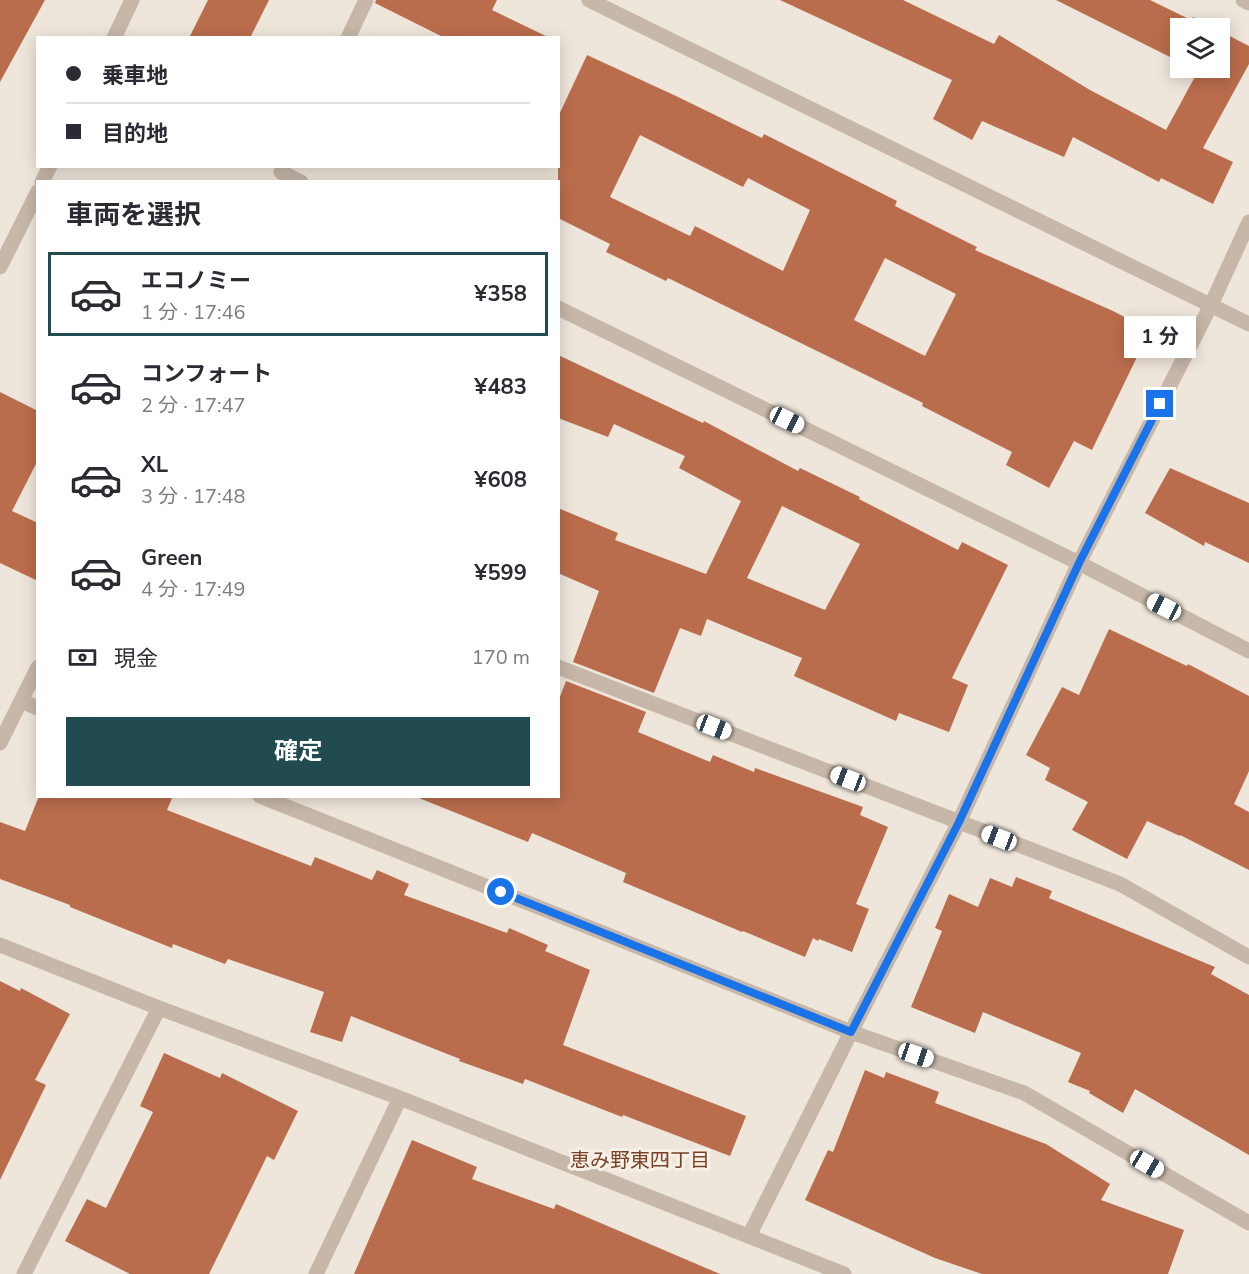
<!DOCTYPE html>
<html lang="ja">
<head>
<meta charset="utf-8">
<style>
  body { margin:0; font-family:"Nunito Sans","Noto Sans JP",sans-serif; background:#f7f7f7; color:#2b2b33; height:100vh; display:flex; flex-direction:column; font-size:22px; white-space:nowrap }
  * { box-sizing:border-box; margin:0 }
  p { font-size:20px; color:#7c7c81 }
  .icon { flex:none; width:33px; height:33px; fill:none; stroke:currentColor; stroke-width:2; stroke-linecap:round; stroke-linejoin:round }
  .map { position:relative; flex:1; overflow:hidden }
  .panel { position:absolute; left:36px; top:180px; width:524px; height:618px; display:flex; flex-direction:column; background:#fff; border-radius:0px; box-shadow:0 3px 15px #0003 }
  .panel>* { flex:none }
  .hud { position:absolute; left:36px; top:36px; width:524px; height:132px; border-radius:0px; box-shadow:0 3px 15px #0003; display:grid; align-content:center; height:132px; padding:0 30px; background:#fff }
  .tools { position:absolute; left:1170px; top:18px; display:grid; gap:12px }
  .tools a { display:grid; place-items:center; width:60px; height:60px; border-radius:0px; background:#fff; box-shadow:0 3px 15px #0003; font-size:30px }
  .end { position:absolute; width:27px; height:27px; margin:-14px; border:8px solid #1a73e8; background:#fff; box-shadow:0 0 0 3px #fff }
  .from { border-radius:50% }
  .bubble { position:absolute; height:42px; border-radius:0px; background:#fff; box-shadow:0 3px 15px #0003; font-size:20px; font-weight:700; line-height:42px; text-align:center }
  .car { position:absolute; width:18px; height:36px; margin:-18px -9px; border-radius:8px; box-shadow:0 0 4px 2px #0007; background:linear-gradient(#fff 24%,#345 0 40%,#fff 0 76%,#345 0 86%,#fff 0) }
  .hud b { display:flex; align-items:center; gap:21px; height:57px; font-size:22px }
  .hud b+b { border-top:2px solid #e1e1e2 }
  .hud i { width:15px; height:15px; background:#2b2b33 }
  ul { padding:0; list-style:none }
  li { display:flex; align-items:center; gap:18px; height:84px; margin:0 12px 9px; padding:0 18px; border:3px solid transparent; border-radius:0px }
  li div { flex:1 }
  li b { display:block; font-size:22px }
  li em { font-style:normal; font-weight:700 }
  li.current { border-color:#214b50 }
  li>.icon { width:54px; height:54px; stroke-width:1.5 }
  h2 { padding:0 30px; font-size:27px; line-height:72px }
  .pay { display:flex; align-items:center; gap:15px; height:66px; padding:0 30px; font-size:22px }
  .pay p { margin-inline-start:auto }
  .button { display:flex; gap:12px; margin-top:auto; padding:12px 30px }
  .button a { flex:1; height:69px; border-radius:0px; background:#214b50; color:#fff; font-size:24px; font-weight:700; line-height:69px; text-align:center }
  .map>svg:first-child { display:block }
  .building { fill:#ba6d4d; fill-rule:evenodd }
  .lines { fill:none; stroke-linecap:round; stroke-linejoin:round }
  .minor { stroke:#c6b7a8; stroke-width:15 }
  .tertiary { stroke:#c6b7a8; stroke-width:15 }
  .route { stroke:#1a73e8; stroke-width:8 }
  .labels { text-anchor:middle; stroke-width:6; stroke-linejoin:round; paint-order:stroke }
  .neighbourhood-label { font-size:20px; fill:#7a4028; stroke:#f7f0e6 }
</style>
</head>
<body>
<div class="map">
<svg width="1249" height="1274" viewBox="0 0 1249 1274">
  <rect width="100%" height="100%" fill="#efe6db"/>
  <!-- building -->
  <path class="building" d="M0,0H45L0,82Z
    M208,0H269L250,38H189Z
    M376,0H497L492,10L550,38H445L375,3Z
    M780,0H903L994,44L999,35L1090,90L1166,130L1198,71L1192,68H1220V31L1249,46V64L1203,148L1233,162L1213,204L1161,178L1159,182L1073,137L1064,157L982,121L972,140L933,119L952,80Z
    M1056,0H1150L1191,20L1193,17L1215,28H1180V62Z
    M587,55L676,96L762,138L764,134L897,201L895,206L977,247L975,250L1113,311L1150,330L1092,450L1074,441L1049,488L1006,465L1012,452L922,406L923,403L668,278L666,281L606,252L610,244L558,218V117ZM640,135L743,187L748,178L810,210L783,271L695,226L690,236L610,197ZM885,258L956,294L925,356L854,320Z
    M558,355L703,423L704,421L798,471L800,468L860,497L859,499L958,550L962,542L1008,565L952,678L968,685L949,732L899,713L896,721L794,676L802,658L707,619L701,636L680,628L654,693L573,662L599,591L558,573V508L618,533L615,540L706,574L741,501L679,468L685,456L614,424L608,437L558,418ZM782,506L860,544L825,610L747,578Z
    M0,392L38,411V460L12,511L38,523V581L0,563Z
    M1170,468L1249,503V563L1205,542L1204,546L1145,513Z
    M1109,629L1187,666L1188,664L1249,696V771L1234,804L1249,812V870L1180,835V836L1147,821L1127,859L1072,830L1088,802L1045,780L1050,768L1026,755L1062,687L1079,695Z
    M566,681L646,712L638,732L710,762L713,755L754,772L755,768L863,807L860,815L888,827L856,904L869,909L852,952L819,939L818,941L813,938L805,957L743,931L742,932L623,882L626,873L532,833L528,842L419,798V796H558V702Z
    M39,796H173L167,810L311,866L315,857L372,880L377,870L409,884L404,895L507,933L509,928L548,945L545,951L590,970L563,1045L746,1116L730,1156L623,1115L622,1117L525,1079L523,1084L459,1061L460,1059L351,1016L342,1042L310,1032L324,992L228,959L225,964L173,944L172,948L70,907V905L0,879V822L25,831Z
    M1016,877L1052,891L1049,898L1215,967L1211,974L1249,995V1155L1135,1089L1123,1113L1089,1093L1090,1091L1068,1082L1081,1053L983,1012L975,1033L911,1007L942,931L935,928L949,894L978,907L990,878L1012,887Z
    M0,981L20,991L21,988L70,1014L35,1080L46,1085L0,1180Z
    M164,1053L220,1078L222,1073L298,1111L274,1160L267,1156L209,1274H130L65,1241L87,1199L106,1208L153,1112L140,1106Z
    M865,1070L884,1078L886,1072L939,1092L935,1103L1046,1144L1110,1184L1101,1200L1184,1230L1168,1274H982L935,1258L805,1200L828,1150L833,1152Z
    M412,1140L477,1167L472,1179L554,1209L556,1204L720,1274H354Z"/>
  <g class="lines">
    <!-- minor -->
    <path class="minor" d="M1243,0L1249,3
      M348,38L366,0
      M281,172L301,182
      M558,308L1079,563L1249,651
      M558,667L1120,884L1249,957
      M21,701L38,708
      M0,743L38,667
      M260,796L851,1032L1024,1093L1249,1223
      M0,945L159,1008L400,1098L844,1274
      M749,1236L851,1032L959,822L1079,563L1211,305L1249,222
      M24,1274L159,1008
      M316,1274L400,1098"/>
    <!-- tertiary -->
    <path class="tertiary" d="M589,0L1249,324
      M114,38L132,0
      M42,182L50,166
      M0,267L38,191"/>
  </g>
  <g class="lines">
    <!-- route -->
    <path class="route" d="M501,892L851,1032L959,822L1079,563L1160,404"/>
  </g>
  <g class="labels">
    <!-- neighbourhood labels -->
    <g class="neighbourhood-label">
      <text x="640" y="1167">恵み野東四丁目</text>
    </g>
  </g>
</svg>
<div class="tools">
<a><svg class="icon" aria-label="layers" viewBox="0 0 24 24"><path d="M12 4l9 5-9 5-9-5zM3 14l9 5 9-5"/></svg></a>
</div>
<i class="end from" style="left:501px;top:892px"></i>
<i class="end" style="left:1160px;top:404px"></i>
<div class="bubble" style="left:1124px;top:316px;width:72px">1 分</div>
<i class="car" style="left:787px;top:420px;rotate:116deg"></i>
<i class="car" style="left:1164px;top:607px;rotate:297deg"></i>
<i class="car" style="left:714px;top:727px;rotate:111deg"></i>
<i class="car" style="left:848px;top:779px;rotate:291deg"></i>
<i class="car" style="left:999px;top:838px;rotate:291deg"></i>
<i class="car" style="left:916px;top:1055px;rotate:109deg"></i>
<i class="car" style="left:1147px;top:1164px;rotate:120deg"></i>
<div class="hud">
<b><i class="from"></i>乗車地</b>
<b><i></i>目的地</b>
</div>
<section class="panel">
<h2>車両を選択</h2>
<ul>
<li class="current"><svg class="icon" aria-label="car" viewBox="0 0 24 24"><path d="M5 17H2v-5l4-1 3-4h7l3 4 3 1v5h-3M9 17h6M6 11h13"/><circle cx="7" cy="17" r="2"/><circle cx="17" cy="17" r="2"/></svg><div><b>エコノミー</b><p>1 分 · 17:46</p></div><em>¥358</em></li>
<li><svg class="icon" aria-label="car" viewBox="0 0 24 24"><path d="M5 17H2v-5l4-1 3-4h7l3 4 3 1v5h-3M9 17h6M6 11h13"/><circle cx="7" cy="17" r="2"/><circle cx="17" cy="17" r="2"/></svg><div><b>コンフォート</b><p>2 分 · 17:47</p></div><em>¥483</em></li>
<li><svg class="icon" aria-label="car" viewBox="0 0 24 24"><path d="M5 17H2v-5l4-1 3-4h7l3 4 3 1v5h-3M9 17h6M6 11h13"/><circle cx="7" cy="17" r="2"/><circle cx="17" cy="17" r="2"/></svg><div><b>XL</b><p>3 分 · 17:48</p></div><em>¥608</em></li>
<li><svg class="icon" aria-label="car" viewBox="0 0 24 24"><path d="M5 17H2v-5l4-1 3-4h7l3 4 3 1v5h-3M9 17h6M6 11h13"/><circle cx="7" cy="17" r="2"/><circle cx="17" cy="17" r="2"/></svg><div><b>Green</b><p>4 分 · 17:49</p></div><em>¥599</em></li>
</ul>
<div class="pay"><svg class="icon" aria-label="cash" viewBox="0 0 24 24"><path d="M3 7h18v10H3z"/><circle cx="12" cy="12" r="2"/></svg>現金<p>170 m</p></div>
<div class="button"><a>確定</a></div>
</section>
</div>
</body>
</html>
